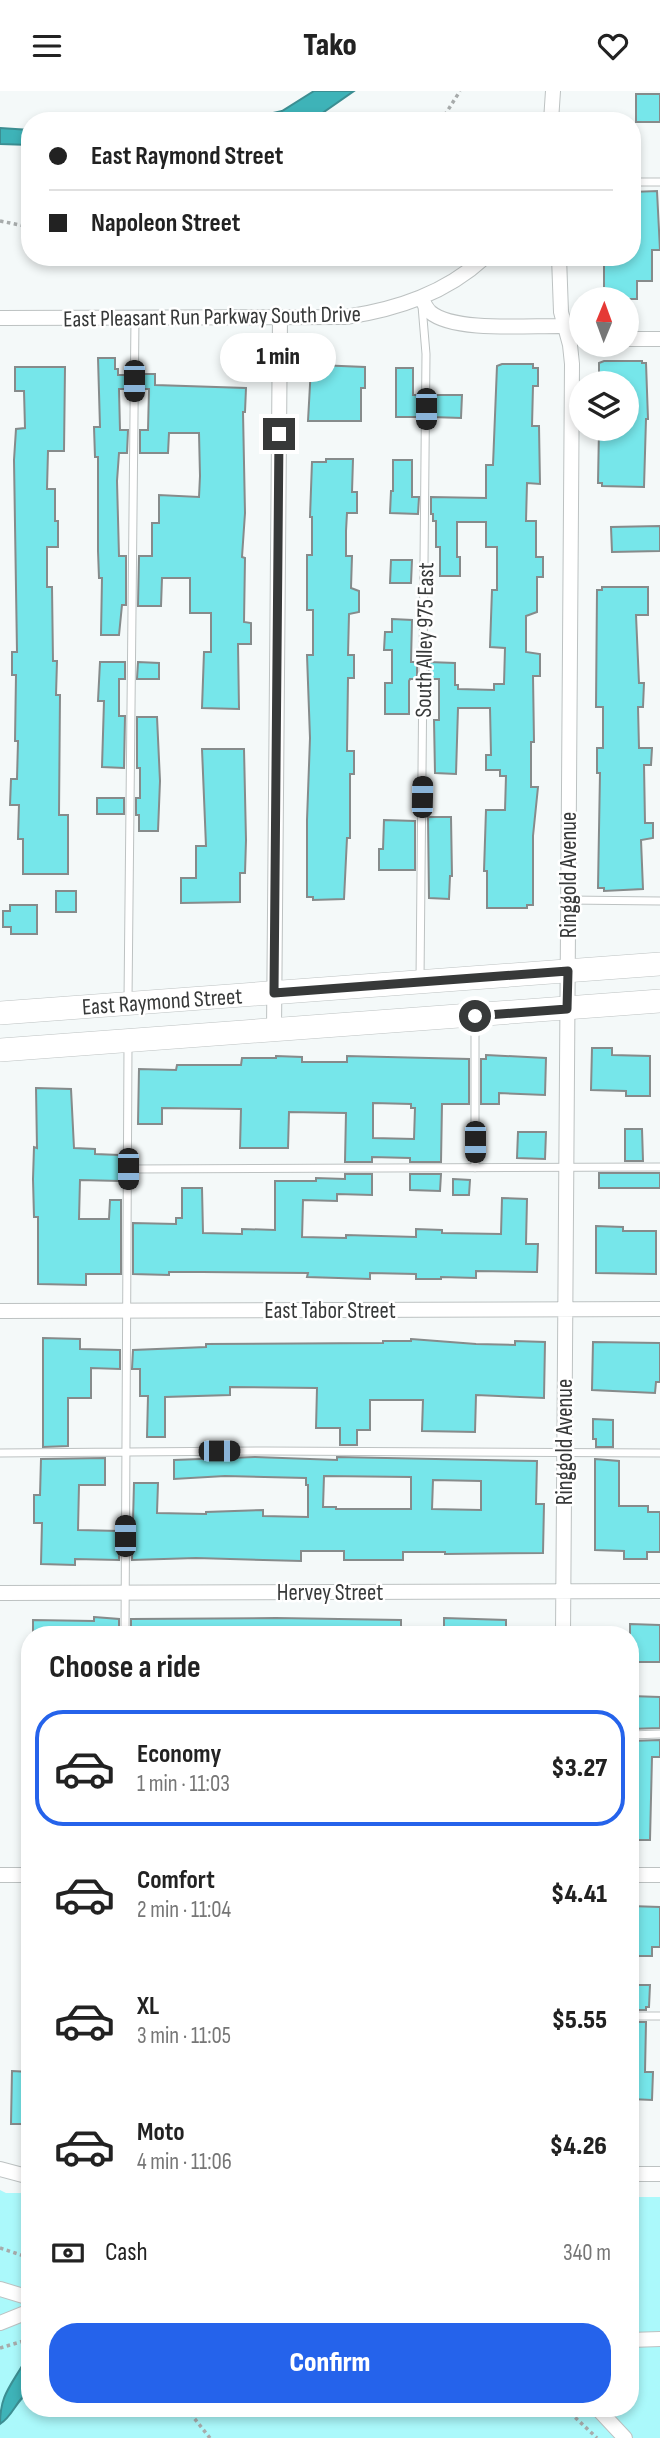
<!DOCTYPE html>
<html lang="en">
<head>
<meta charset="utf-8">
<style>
  body { margin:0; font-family:"Sofia Sans Condensed",sans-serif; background:#f2f2f2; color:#222; height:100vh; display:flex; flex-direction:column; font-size:26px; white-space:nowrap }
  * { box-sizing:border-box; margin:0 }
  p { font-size:23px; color:#767676 }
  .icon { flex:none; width:38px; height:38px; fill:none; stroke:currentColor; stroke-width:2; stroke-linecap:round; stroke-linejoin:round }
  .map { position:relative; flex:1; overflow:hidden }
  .side { position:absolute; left:21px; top:1535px; width:618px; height:791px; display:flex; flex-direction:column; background:#fff; border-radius:28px; box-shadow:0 4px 10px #0003 }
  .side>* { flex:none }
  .hud { position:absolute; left:21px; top:21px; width:620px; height:154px; border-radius:28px; box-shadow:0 4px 10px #0003; display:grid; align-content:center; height:154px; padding:0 28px; background:#fff }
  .needle { width:46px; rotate:1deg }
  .tools { position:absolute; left:569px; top:196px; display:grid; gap:14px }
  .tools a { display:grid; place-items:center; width:70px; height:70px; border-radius:50%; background:#fff; box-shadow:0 4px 10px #0003; font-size:35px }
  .end { position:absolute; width:32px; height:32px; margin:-16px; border:9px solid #373939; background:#fff; box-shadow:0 0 0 4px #fff }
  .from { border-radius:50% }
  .bubble { position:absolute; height:49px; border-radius:24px; background:#fff; box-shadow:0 4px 10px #0003; font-size:23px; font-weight:800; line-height:49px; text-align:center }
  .car { position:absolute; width:21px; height:42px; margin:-21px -10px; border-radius:9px; box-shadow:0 0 5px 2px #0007; background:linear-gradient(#222 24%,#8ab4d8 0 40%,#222 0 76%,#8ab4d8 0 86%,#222 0) }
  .hud b { display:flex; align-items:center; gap:24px; height:66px; font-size:26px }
  .hud b+b { border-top:2px solid #e0e0e0 }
  .hud i { width:18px; height:18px; background:#222 }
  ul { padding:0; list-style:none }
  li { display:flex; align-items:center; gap:21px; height:116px; margin:0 14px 10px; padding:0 14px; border:4px solid transparent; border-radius:28px }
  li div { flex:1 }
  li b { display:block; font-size:26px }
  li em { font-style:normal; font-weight:800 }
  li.on { border-color:#2563eb }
  li>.icon { width:63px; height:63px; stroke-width:1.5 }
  h2 { padding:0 28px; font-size:32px; line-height:84px }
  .pay { display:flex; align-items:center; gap:18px; height:77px; padding:0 28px; font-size:26px }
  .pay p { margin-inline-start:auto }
  .primary-button { display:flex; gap:14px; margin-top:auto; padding:14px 28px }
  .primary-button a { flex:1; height:80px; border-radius:28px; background:#2563eb; color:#fff; font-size:28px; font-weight:800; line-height:80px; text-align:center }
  header { display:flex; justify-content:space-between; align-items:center; height:91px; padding:0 28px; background:#fff; font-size:32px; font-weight:800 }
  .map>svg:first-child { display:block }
  .park { fill:#abf9fb }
  .water { fill:#3eb3b8; stroke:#3c8e92; stroke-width:2 }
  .building { fill:#76e6ea; stroke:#868b8b; stroke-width:2; fill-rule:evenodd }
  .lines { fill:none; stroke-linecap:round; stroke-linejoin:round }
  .lane-casing { stroke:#bdc2c2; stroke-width:9 }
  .street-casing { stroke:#bdc2c2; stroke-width:16 }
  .primary-casing { stroke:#bdc2c2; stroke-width:24 }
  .path { stroke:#a7abab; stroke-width:3.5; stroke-dasharray:3.5 3.5; stroke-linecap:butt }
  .lane { stroke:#fff; stroke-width:7 }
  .street { stroke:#fff; stroke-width:14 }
  .primary { stroke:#fff; stroke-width:23 }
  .route { stroke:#373939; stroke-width:9 }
  .labels { text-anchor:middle; stroke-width:5; stroke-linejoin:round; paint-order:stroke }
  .street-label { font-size:23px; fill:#373939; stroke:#fff }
</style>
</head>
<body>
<header><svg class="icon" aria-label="menu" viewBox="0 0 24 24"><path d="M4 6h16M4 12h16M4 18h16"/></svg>Tako<svg class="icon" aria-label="heart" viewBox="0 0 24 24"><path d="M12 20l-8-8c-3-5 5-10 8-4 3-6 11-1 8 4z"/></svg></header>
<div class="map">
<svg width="660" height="2347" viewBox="0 0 660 2347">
  <rect width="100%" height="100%" fill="#f4f9f9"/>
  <!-- park -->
  <path class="park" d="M0,2099L6,2102H30V2317H630V2106H660V2347H0Z"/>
  <!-- water -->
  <path class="water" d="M314,0H354L311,30H237L282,20Z
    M0,37L30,39V54L0,53Z
    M30,2272V2301C16,2308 14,2324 0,2333C0,2306 9,2297 22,2275Z"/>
  <!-- building -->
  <path class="building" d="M636,3H660V31H636Z
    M657,100L660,159H652V190H637V208H604V167L632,166V101Z
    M98,267H115V278H118V284H128V298H119L120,339H128L127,362H119L117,390L119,465H126V514H122L119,544H101L102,487H99L98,460V366H95L94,336H100Z
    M604,270H642V272H646L648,328H646L644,396L602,395V392H598L599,338H626V292H599V272Z
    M502,273H533V277H538V295H533L532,335H539L540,393L527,392L526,430H536V466H543V486H537V521L526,525V561L540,563V585H533L534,651H531V696H538L533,745V814H527V817H487V780H484L486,719H505L506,685H500V679H486V664H491L490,617H458L456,683L435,682L434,629H439V588H429V571L455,572V594H458V598L494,599V593H504L505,557L490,556L492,499H497V456H486V431H457V466H460V485H440V456H436V430H433V423H431V406L486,407V374H493L497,275Z
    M317,274L365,276V297H361V330H308L311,276Z
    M15,276H65L64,360H48L47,398H55V430H58V456H47V496H52L53,570H57L56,604H60L59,724H68V783H23V748H18L19,714H10L11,688H17L18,650H15L16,584H12V561H17L14,369L16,338L25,337L24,300H15Z
    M396,277H413V304H419V326H396Z
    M141,283H155V294L246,297L245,321H243L245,422L242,466L245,467L244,531L251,532V553H238L239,618L202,617L204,561H211V522H190V487H162L161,515H138L139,465H152V432H159V404L199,406L200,385L199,342H169L168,362H140V339H148L149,298H140Z
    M432,304H462L461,327L432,326Z
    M326,368H353L352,401H357V422H347L346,440V465H352L351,497L359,500V521L349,523L348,564H354V587H348L347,660H354V683H350V747H347L344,808L313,809V806H307V729L310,647L307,564H313V519H307V464H312V426H310L312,371H326Z
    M393,369H412V406H419L418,423L390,422L391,400H393Z
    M660,435V460L612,461L611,436Z
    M391,469H412L411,492H390Z
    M602,496H648V524H636L639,592H644L643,616H638L639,657H652L651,674H644L645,732H653V747L641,749L643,798L604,800V797H598L600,682H597V657H603V616H596L597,499H602Z
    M392,528L412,529L411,571H417V588H410L409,590V623H385V592H392V559H384L385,541H392Z
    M100,571H125V588H119V625H125L124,677L102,676L104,610H98Z
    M138,571L159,572V588H137Z
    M137,626H157L160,690L158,740H139V724H136V707H140V677H137Z
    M202,658H244L246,749L245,782H240V811L181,812V787H196V755H206Z
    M97,707H124V723H97Z
    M428,726H451L452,785H450L449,808L429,807Z
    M384,729L415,730V779H379V758H383Z
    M56,800H76V821H56Z
    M10,814H37V843H11V836H3V820H10Z
    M592,957H612V964L650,965V1005H626V1000L591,999Z
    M486,964L546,967L545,1004L499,1002V1013H481V968H486Z
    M276,965L302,966V971H347V965L469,968V1013H442L441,1071H410V1067L372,1066V1071H345L346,1022L289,1021L288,1057H240L241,1018L162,1017V1033H138L139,978L176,979L177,974H241L242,967H276ZM373,1012L411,1013V1017H415L414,1048L373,1047Z
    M36,997L71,998L74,1057L95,1058V1063L119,1064V1090L80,1089L79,1128H109L110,1109H121V1183H86V1194L38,1193V1126H34L33,1088L34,1056L37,1057Z
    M625,1038H642L643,1070H625Z
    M518,1041H546L545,1068L517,1067Z
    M599,1082H660V1097H599Z
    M345,1083H372V1104L337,1103V1110L303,1109L302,1146L346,1147V1144L416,1146V1138L442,1139V1142L501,1143L502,1107L527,1108L526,1153H538L537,1181L476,1180V1187L441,1186V1188H416V1183L370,1182V1188L307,1186L308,1182L202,1181H169V1184L133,1183V1132L176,1133V1127H182V1097H202L203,1142L242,1143V1138L275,1139V1090H316V1087L345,1088Z
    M410,1083H441L440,1100L410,1099Z
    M453,1088L470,1089L469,1104H453Z
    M596,1135L623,1136V1140H656V1183L596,1182Z
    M43,1247L80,1248V1258L120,1259V1278L91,1277V1307H68V1355L43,1356Z
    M411,1248L476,1253L515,1254V1250L545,1251L544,1307L476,1304L475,1341L422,1340L423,1309H370V1339H357V1354H340V1337H316L317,1297L230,1296V1304L165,1306V1346H147L148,1305H140V1278H132L133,1259L206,1256V1253L383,1252V1250H411Z
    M593,1251L660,1252V1291H656L655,1302L592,1299Z
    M593,1328L613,1329V1356H596V1348H593Z
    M255,1366L337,1369V1366L537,1370L536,1413H544L543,1462L445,1463V1461H403V1469H344V1460H301V1470L196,1467L132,1469L134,1392H158L157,1422L206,1423V1421L263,1419V1425L308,1426V1394H306V1387L225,1385L174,1388V1369ZM324,1385L411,1386V1418H336V1416H323ZM433,1389L481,1390V1419L432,1418Z
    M105,1367V1394H79L78,1439L119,1440V1469L75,1468V1474L41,1473L42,1432H34V1404H40L41,1368Z
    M595,1368L619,1370V1415H648V1421H660V1461H647V1468H624V1460L595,1459Z
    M94,1526L119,1528V1544H33V1529L94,1530Z
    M276,1527L401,1529V1544H131V1528Z
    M444,1527L506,1529V1544H444Z
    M630,1533L660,1534V1571H630Z
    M630,1605L660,1606V1637L630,1638Z
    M660,1649V1666H652L650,1749H630V1650Z
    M630,1815L660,1816V1856H652V1865H630Z
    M630,1894H650L649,1916H646V1919H630Z
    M630,1931H646L645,1981H653L652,2009L630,2008Z
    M12,1980L30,1981V2033H11Z"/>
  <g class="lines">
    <defs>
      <path id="lane" d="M632,91H660
        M568,809L660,810
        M420,889L426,263L422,215
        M128,909L135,227
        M475,1077V929
        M128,1078L660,1076
        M0,1362L266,1360L660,1362
        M125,1544L128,954
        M630,1644L660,1643
        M630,1925H660"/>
      <path id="street" d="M551,30L553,0
        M559,166L561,221L570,254L572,273L563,1544
        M421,207C424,212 426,217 430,221C455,242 532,234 565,235
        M0,227L346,226C398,218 446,202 485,166
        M626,248H660
        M274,940L280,227
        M0,1220L660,1218
        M0,1502L660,1500
        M0,1784H30
        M630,1784H660
        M0,2078L30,2086
        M630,2083H660
        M0,2198L30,2207
        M0,2232L30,2220
        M630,2249L660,2248
        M597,2317L625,2347"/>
      <path id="primary" d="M0,922L660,873
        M0,959L660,910"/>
    </defs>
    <!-- lane casing -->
    <use href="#lane" class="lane-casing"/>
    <!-- street casing -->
    <use href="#street" class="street-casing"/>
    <!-- primary casing -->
    <use href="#primary" class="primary-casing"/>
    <!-- path -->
    <path class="path" d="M441,30L460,0
      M0,130L30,136
      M0,2157L30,2167
      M0,2257L30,2248
      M186,2317L210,2347
      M565,2317L597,2347"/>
    <!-- lane -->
    <use href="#lane" class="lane"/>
    <!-- street -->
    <use href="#street" class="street"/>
    <!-- primary -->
    <use href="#primary" class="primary"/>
  </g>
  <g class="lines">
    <!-- route -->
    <path class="route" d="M279,343L274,902L568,880L567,918L475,925"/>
  </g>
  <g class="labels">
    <!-- street labels -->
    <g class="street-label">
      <text transform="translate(212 225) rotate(-1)" y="8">East Pleasant Run Parkway South Drive</text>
      <text transform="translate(424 549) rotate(-89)" y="8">South Alley 975 East</text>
      <text transform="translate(568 784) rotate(-90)" y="8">Ringgold Avenue</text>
      <text transform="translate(162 910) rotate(-4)" y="8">East Raymond Street</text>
      <text x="330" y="1227">East Tabor Street</text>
      <text transform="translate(564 1351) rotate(-90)" y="8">Ringgold Avenue</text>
      <text x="330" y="1509">Hervey Street</text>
    </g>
  </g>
</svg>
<div class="tools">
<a><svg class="needle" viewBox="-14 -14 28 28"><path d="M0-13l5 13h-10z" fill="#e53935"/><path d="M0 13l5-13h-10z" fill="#767676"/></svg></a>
<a><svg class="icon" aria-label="layers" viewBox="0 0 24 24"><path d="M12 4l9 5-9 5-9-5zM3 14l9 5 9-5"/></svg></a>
</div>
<i class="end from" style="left:475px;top:925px"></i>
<i class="end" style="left:279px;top:343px"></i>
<div class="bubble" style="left:220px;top:242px;width:116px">1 min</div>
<i class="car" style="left:134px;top:290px;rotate:180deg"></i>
<i class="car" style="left:426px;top:318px;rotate:180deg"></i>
<i class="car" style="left:422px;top:706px;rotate:1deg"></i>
<i class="car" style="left:475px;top:1051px;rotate:180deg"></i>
<i class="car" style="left:128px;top:1078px;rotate:180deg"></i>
<i class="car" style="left:219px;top:1360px;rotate:90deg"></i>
<i class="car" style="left:125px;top:1445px;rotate:0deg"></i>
<div class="hud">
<b><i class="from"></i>East Raymond Street</b>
<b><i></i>Napoleon Street</b>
</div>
<section class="side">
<h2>Choose a ride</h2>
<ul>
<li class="on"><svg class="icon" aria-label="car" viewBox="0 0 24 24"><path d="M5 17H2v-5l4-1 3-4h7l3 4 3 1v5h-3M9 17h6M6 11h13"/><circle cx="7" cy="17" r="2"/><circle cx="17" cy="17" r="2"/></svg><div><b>Economy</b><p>1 min · 11:03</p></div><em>$3.27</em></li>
<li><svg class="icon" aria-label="car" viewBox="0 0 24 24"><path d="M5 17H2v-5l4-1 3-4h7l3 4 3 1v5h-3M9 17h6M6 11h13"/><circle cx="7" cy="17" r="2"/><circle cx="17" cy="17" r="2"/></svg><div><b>Comfort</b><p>2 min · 11:04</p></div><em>$4.41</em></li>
<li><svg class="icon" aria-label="car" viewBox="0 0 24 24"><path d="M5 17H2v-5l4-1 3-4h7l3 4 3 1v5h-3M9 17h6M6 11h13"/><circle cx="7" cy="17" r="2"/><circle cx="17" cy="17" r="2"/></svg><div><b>XL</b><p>3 min · 11:05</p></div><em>$5.55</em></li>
<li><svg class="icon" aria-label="car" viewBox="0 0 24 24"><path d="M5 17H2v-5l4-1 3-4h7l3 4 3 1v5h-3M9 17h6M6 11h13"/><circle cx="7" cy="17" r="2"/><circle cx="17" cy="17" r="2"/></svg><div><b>Moto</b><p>4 min · 11:06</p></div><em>$4.26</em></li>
</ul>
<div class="pay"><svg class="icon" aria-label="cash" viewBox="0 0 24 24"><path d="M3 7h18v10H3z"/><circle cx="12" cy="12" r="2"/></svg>Cash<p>340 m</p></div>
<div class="primary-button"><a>Confirm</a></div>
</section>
</div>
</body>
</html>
